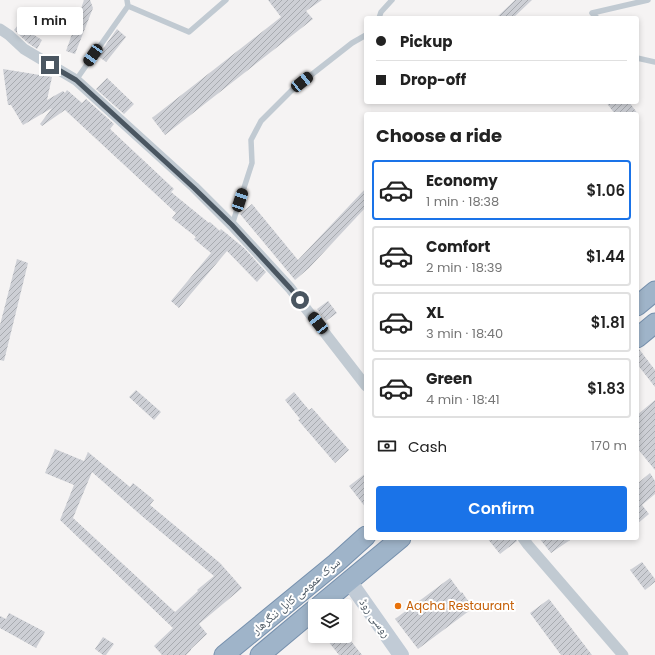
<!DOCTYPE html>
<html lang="en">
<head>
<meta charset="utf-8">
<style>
  body { margin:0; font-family:Poppins,"Noto Naskh Arabic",sans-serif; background:#f6f6f6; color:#222; height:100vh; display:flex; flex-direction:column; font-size:15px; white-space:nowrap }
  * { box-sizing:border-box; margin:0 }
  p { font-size:13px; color:#767676 }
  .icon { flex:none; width:22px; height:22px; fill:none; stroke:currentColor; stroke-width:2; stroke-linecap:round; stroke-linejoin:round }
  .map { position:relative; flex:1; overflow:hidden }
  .side { position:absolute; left:364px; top:112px; width:275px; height:428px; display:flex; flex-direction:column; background:#fff; border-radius:4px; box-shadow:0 2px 6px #0003 }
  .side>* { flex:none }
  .guide { position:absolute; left:364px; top:16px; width:275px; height:88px; border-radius:4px; box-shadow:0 2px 6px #0003; display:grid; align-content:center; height:88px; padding:0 12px; background:#fff }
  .tools { position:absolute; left:308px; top:599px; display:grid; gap:8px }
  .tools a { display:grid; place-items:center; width:44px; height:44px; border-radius:4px; background:#fff; box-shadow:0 2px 6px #0003; font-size:20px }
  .end { position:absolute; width:18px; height:18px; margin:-9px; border:5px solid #4a5661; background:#fff; box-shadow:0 0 0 2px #fff }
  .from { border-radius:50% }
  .bubble { position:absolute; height:28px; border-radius:4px; background:#fff; box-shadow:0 2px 6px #0003; font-size:13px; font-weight:600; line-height:28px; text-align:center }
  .car { position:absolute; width:12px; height:24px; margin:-12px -6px; border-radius:5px; box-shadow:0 0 3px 1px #0007; background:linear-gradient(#222 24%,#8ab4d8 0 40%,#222 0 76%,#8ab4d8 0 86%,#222 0) }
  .guide b { display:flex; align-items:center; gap:14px; height:38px; font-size:15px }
  .guide b+b { border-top:1px solid #e0e0e0 }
  .guide i { width:10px; height:10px; background:#222 }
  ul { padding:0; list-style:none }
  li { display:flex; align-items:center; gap:12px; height:60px; margin:0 8px 6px; padding:0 4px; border:2px solid #e0e0e0; border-radius:4px }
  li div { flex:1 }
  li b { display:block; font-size:15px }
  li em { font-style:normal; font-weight:600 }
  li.on { border-color:#1a73e8 }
  li>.icon { width:36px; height:36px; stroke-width:1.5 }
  h2 { padding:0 12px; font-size:18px; line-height:48px }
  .pay { display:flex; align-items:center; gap:10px; height:44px; padding:0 12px; font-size:15px }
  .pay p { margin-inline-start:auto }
  .primary-button { display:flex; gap:8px; margin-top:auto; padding:8px 12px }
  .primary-button a { flex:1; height:46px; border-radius:4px; background:#1a73e8; color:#fff; font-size:16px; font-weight:600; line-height:46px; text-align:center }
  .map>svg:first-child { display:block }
  .building { fill:url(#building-hatch); fill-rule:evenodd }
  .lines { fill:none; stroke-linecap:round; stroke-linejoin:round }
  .trunk-casing { stroke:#7690ad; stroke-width:21 }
  .service { stroke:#c1cad2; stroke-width:5.5 }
  .minor { stroke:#c1cad2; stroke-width:11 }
  .secondary { stroke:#c1cbd6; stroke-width:16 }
  .trunk { stroke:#9fb4c9; stroke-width:19 }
  .route { stroke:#4a5661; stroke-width:5 }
  .food-dot { fill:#e8710a; stroke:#fff; stroke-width:1.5 }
  .labels { text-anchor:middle; stroke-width:4; stroke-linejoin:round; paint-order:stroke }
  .street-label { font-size:12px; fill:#4a5661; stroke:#fff }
  .food-label { font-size:12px; fill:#c56008; stroke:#fff; text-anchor:start }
</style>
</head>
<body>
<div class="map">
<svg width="655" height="655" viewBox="0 0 655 655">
  <defs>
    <pattern id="building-hatch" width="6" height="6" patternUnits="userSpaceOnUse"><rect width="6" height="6" fill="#cdcfd5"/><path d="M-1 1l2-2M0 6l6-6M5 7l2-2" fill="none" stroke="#a8abb0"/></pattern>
  </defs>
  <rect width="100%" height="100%" fill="#f5f3f3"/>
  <!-- building -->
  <path class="building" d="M84,0H90L93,8L75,54L66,51Z
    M268,0H322L306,11L313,19L165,135L152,118L281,17Z
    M515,0H532L513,18H496Z
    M18,25L42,40L37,49L28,43L14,30Z
    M117,29L126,37L106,62L98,56Z
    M3,69L52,77L47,100L63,91L65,93L67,90L82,103L86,99L114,124L110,129L174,189L171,192L209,223L210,222L220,231L221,229L244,248L266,272L257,282L227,251L179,308L171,301L211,253L194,239L196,237L172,218L176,213L65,110L42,126L40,124L52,108L23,125L11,105H8Z
    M107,78L134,104L124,114L96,89Z
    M606,102H629L638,114H615Z
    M366,188V207L309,268L295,280L240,214L252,204L298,260Z
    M17,259L28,263L4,361L0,360V325Z
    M328,301L337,313L326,321L317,309Z
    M637,349H639L655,370V387L637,364Z
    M136,390L161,412L154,420L129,397Z
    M294,392L309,410L312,408L349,450L335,463L298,420L300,419L285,400Z
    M655,400V470L637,448V415Z
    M55,449L84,461L88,452L130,487L133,483L154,500L150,505L220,563L242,588L199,624L207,634L191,649V650L186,655H162L154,646L173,628L60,520L74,485L45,473ZM92,472L143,517L214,576L197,590L198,591L175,612L73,518Z
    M366,473V508L349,486Z
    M650,473L655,481V494L642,505L649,514L637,524V484Z
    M487,538H516L517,541L500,554Z
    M539,538H573L551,553Z
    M642,562L655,579V582L645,590L630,570Z
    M450,578L461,593L462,592L473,608L418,649L395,619Z
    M549,599L592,655H561L530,613Z
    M9,613L45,632L36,648L0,628V616L6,619Z
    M324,636H347L362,655H339Z
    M103,637L114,644L106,655H103L95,649Z"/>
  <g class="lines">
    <defs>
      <path id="trunk" d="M637,306L655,291
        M637,338L655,323
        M319,606L401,538
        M224,655L336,563L366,536
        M260,655L315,609"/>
    </defs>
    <!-- trunk casing -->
    <use href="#trunk" class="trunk-casing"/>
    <!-- service -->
    <path class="service" d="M128,6L189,32L226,0
      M379,18L381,12L392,0
      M597,18L592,13L648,0
      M637,58L655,62
      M76,80L128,6L127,0
      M232,225L252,163L251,140L261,121L292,90L352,43L366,35"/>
    <!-- minor -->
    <path class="minor" d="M0,29L9,35L24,49L76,80L194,187L232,225L290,288L366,386
      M523,538L528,545L623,655"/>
    <!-- secondary -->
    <path class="secondary" d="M349,581L401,655"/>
    <!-- trunk -->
    <use href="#trunk" class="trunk"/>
  </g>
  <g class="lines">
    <!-- route -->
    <path class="route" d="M50,65L76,80L194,188L232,225L290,288L300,300"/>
  </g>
  <!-- markers -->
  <circle class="food-dot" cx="398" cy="606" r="4"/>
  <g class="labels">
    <!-- street labels -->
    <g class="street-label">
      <text transform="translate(296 596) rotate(-40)" y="4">سرک عمومی کابل ننگرهار</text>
      <text transform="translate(375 618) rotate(55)" y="4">روسی روڈ</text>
    </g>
    <!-- food labels -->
    <g class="food-label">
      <text x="406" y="610">Aqcha Restaurant</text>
    </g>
  </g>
</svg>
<div class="tools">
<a><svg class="icon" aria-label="layers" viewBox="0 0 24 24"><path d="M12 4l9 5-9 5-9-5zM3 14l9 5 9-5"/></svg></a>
</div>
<i class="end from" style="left:300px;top:300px"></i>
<i class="end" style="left:50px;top:65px"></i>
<div class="bubble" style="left:17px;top:7px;width:66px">1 min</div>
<i class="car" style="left:93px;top:55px;rotate:215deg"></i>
<i class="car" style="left:302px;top:82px;rotate:51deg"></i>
<i class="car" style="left:240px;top:200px;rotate:18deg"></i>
<i class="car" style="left:318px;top:323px;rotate:322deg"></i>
<div class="guide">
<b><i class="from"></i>Pickup</b>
<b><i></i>Drop-off</b>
</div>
<section class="side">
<h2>Choose a ride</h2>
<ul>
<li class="on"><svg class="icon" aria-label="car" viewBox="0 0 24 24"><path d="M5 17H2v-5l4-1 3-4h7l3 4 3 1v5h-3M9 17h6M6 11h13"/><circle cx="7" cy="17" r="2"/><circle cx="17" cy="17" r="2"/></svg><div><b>Economy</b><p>1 min · 18:38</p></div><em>$1.06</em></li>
<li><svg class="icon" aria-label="car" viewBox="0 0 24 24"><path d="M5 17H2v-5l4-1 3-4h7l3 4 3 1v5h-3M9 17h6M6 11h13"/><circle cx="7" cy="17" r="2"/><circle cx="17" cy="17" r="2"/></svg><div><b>Comfort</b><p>2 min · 18:39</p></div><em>$1.44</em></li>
<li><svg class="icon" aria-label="car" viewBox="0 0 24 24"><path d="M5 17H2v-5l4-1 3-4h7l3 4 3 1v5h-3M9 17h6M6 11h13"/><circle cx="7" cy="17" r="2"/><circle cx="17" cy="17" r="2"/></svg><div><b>XL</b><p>3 min · 18:40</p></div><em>$1.81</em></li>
<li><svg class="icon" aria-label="car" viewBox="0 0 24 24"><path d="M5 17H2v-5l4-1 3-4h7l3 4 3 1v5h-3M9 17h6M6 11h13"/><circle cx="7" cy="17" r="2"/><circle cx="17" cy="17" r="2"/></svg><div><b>Green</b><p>4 min · 18:41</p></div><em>$1.83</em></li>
</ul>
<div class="pay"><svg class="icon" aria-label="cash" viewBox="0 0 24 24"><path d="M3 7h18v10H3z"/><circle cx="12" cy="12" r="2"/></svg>Cash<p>170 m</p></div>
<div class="primary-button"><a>Confirm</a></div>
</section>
</div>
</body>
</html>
